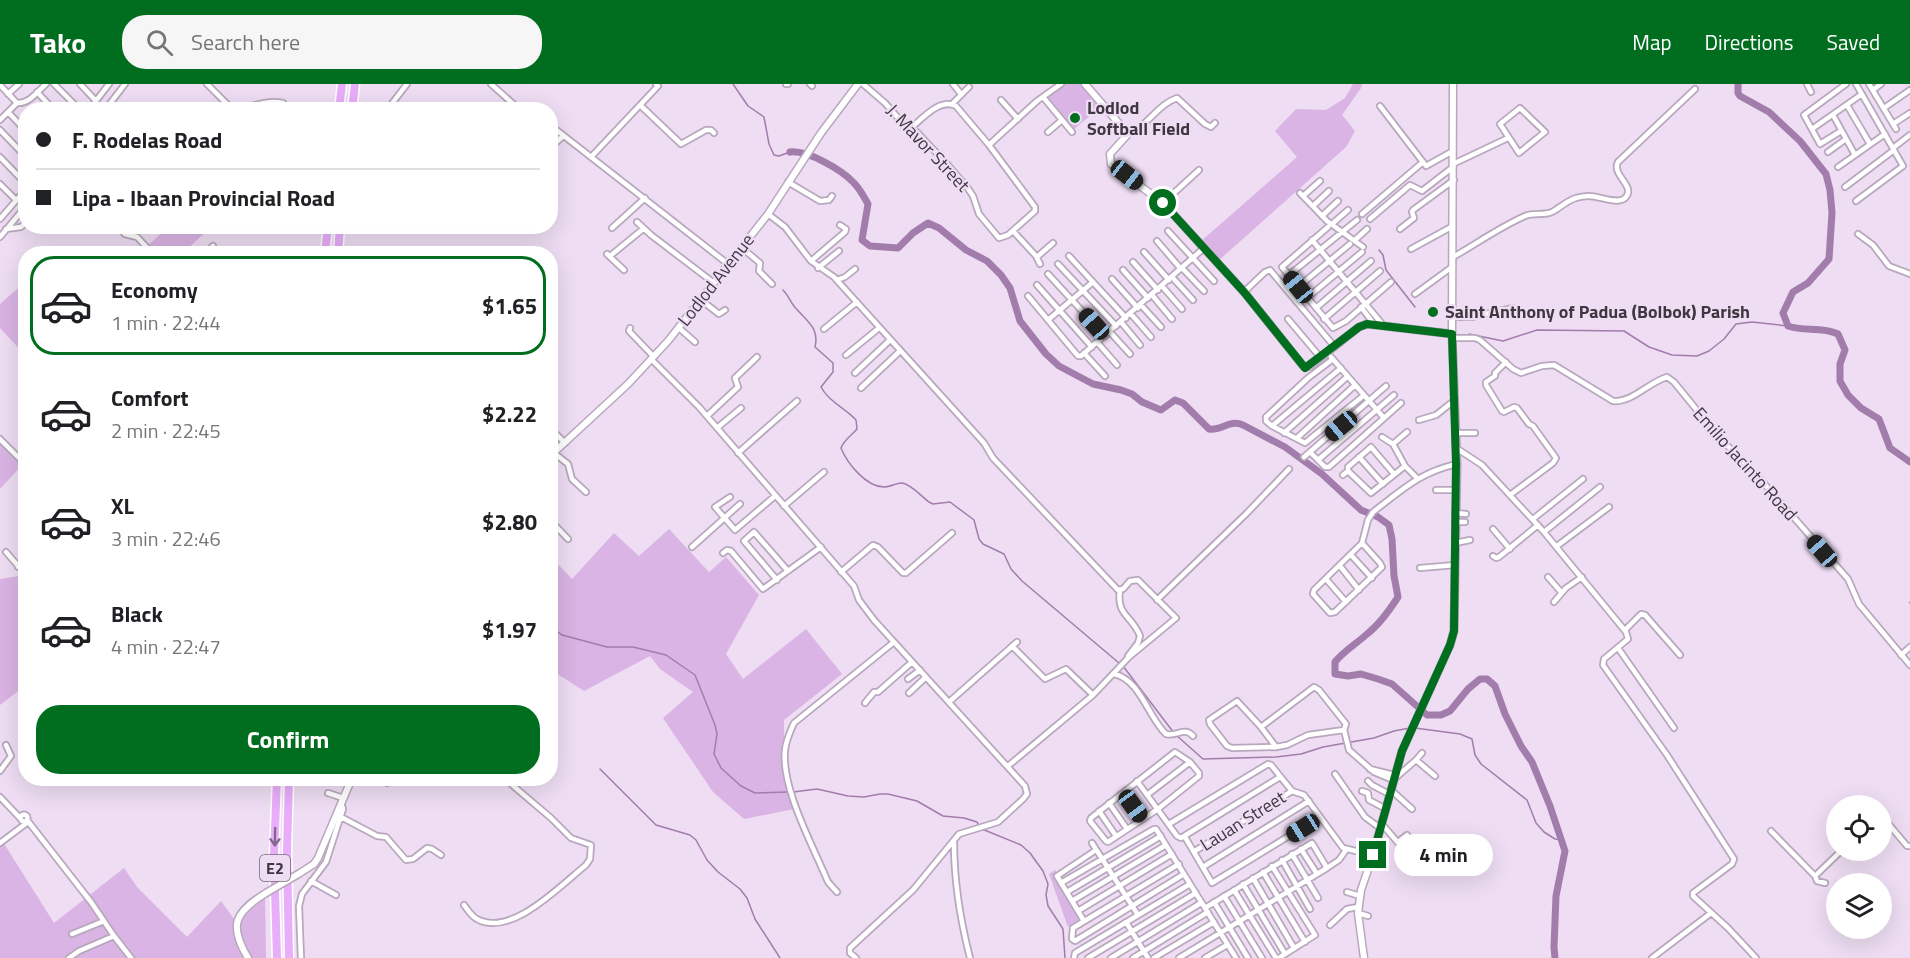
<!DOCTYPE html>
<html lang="en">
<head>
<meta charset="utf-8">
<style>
  body { margin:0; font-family:"Titillium Web",sans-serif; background:#f6f6f6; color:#202124; height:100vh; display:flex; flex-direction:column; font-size:22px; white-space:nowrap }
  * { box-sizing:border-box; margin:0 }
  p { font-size:20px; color:#757577 }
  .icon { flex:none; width:33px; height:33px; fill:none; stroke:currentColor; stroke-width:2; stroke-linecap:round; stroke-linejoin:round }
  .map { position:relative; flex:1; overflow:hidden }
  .side { position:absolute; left:18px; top:162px; width:540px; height:540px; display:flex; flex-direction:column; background:#fff; border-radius:24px; box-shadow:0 6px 24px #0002 }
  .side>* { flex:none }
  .hud { position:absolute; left:18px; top:18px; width:540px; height:132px; border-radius:24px; box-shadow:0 6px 24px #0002; display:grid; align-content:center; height:132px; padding:0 18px; background:#fff }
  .fabs { position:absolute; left:1826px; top:711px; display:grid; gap:12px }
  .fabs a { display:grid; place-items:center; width:66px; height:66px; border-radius:50%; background:#fff; box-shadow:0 6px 24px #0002; font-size:30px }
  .end { position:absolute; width:27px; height:27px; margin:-14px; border:8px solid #006e1e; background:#fff; box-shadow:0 0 0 3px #fff }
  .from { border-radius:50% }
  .bubble { position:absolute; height:42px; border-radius:21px; background:#fff; box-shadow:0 6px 24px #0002; font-size:20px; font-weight:700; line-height:42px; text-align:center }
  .car { position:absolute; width:18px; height:36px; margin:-18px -9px; border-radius:8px; box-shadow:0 0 4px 2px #0007; background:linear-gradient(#222 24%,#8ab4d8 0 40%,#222 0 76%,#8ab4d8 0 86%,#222 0) }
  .hud b { display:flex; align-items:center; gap:21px; height:57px; font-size:22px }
  .hud b+b { border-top:2px solid #e0e0e0 }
  .hud i { width:15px; height:15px; background:#202124 }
  ul { padding:10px 0 0; list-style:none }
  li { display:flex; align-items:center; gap:18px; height:99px; margin:0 12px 9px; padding:0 6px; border:3px solid transparent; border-radius:24px }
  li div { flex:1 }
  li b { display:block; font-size:22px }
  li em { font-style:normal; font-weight:700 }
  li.selected { border-color:#006e1e }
  li>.icon { width:54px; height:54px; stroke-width:1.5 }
  .cta { display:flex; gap:12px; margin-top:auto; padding:12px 18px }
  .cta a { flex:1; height:69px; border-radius:24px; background:#006e1e; color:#fff; font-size:24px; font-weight:700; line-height:69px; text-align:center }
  header { display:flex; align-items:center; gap:36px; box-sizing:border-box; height:84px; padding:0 30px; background:#006e1e; color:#fff }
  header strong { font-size:28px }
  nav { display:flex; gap:33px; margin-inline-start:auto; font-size:21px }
  .search { width:420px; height:54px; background:#f6f6f6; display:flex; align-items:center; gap:15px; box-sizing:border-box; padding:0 21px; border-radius:24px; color:#757577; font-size:22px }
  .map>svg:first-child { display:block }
  .green { fill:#dab4e4 }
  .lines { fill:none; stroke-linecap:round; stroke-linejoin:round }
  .stream { stroke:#a27dac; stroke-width:1.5 }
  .river { stroke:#a27dac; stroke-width:7 }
  .street-casing { stroke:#b8a8bd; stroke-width:8 }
  .secondary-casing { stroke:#b8a8bd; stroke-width:9 }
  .highway-casing { stroke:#fff; stroke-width:11 }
  .street { stroke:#fff; stroke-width:4.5 }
  .secondary { stroke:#fff; stroke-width:6 }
  .highway { stroke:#e9aefa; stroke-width:8 }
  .secondary-bridge-casing { stroke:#b8a8bd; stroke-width:9; stroke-linecap:butt }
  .secondary-bridge { stroke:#fff; stroke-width:6 }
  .oneway { stroke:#82678a }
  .route { stroke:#006e1e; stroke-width:8 }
  .poi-dot { fill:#006e1e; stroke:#eeddf3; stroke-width:2 }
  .labels { text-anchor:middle; stroke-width:4.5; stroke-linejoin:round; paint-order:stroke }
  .shield { fill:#eeddf3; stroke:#736976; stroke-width:1.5 }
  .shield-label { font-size:16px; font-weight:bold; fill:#3e3740 }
  .poi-label { font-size:18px; font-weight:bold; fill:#3e3740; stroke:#eeddf3; text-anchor:start }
  .street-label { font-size:18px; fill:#3e3740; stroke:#eeddf3 }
</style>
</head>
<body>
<header>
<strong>Tako</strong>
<div class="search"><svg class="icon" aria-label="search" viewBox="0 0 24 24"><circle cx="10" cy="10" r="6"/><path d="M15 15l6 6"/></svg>Search here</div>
<nav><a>Map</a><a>Directions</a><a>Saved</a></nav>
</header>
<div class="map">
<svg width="1910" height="874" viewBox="0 0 1910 874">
  <rect width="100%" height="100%" fill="#eeddf3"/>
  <!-- green -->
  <path class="green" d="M1063,0H1085L1103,21L1073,46L1045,14Z
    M1353,0H1362L1361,4L1342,31L1355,47L1346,63L1218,177L1200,158L1297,73L1275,47L1296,25L1326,26L1345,14Z
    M168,143H211L183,169L139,170Z
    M25,198V271L0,244V220Z
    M0,357L23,380L0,405Z
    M669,445L709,488L726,473L759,511L726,570L743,595L806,545L842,590L784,636V681L794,725L744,735L713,708L663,634L693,608L660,585L650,572L584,607L551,586L550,472L572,495L614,449L639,472Z
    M25,491V602L0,621V495Z
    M3,758L54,839L124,784L137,803L187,853L221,817L234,835L265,812L266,874H0V760Z
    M1055,786L1084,833L1068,843L1049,790Z"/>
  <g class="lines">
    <!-- stream -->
    <path class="stream" d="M733,0L748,22L764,33L769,60L774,71L779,72L790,68
      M1379,166L1383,171L1386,186L1415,223
      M783,206C788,211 790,217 794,222C805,236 820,243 815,263L833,279V288L821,303C829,318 845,324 856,336L857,345C851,352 844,356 841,364C847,379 866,403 884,403C890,403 896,399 902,399C911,400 922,413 929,418L933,420L950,418L974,436L979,455L983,460L1004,470L1011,485L1022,497L1119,579
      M1469,250L1503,257L1537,246L1624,247L1649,263L1672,271L1697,272L1709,267L1724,255L1736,240L1752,238L1788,242
      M1910,518V519
      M550,542L562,551L607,563H633L666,571L695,591L715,641L717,650L714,670L721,684L741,702L755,709L788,708
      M1123,582L1174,649
      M1415,644L1460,650L1472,655L1475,671L1481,680L1527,716L1536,739L1544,748L1555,755L1562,756
      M1176,651L1203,675L1276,673L1301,670L1323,663L1374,654L1394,647L1410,644
      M600,685L656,741L690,751L696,756L707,776L718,788L740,805L747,814L755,835L780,874
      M793,708L817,705L848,712L864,713L880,710H888L917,717L943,732L964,734L977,738L979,742
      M982,745L1021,761L1030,769L1043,787L1048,800L1046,811L1048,822L1063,845L1065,874"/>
    <!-- river -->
    <path class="river" d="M1738,0V9L1740,12L1769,28L1800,57L1826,90L1830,106L1832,129L1829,175L1808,199L1793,208L1783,229L1788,242C1804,248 1821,242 1838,250L1845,266L1840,280V297L1848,311L1861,324L1879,335L1890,364L1910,378
      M790,68C808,66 842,86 854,99C860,105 864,113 868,120L862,156L870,162L898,164L913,149L928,139L939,144L966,166L987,177L1001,191L1010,204L1020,237L1046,270L1059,282L1093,300L1121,306L1132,310L1142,318L1161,326L1175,316L1183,319L1209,345C1222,347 1229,335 1243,341L1285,363L1322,390L1361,426L1378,433L1389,441L1392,455L1394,492L1398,513C1389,527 1380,540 1367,550C1356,560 1344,567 1335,578V590L1348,592L1361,590L1378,595L1392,600L1427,631H1441L1450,627L1468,605L1480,595H1487L1495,602L1505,630L1521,662L1532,678L1550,722L1565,767L1556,812L1554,863L1555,874"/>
    <defs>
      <path id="street" d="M54,0L80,26
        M80,0L96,17
        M207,0L233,26
        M491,0L520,26
        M786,0H788
        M810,0L812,2
        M863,0L885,19L900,36L912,43L947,80L967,103L973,112L979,130L999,154L1008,151L1035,127V123L989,61L956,22C940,14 924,33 912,43
        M953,0L961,10
        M1807,0L1811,8
        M1856,0L1903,82L1856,117
        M1869,0L1896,45
        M0,1L17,19C29,20 37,8 46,0
        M1873,6L1881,0
        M37,8L54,26
        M8,10L19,0
        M1043,13L1072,48
        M1001,16L1018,35
        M952,20L969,3
        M640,21L681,60L706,46H711L714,49
        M1847,21L1870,60
        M1380,22L1426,82L1453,67
        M1520,24L1545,48L1519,69L1500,40Z
        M1884,24L1910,6
        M89,26L109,0
        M105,26L125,0
        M243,26C254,20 272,16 283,19
        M387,26L407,0
        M8,28L26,47
        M1833,31L1855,71
        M0,36L17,19
        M1893,40L1910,29
        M550,41L728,180
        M1812,45L1862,10
        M0,46L26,73
        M1841,47L1820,60L1804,31L1846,0
        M1048,48L1062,36
        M1128,50C1147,43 1158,20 1177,14L1205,40L1211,43L1215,39
        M989,61L1037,17L1061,0
        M550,64L563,52
        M1893,64L1910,51
        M1828,68L1846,55
        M0,73L26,100
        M591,73L658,2L656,0
        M1453,80L1508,54
        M1838,83L1885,50
        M788,98L820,117L829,116L832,112
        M0,100L16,116
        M1845,103L1894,66
        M1300,109L1327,137L1363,163
        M1303,112L1320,97
        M1163,119L1199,86
        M1313,122L1329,107
        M768,130L785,143L811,177L834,193L984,359L993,374L1118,506L1123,505L1130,497L1138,496L1176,534L1129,573L1093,611L1008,682
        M1362,130L1423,78
        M1322,132L1338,117
        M0,135L26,105
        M1370,135L1410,101L1422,107L1453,83
        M637,138L651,151L714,199
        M1332,140L1348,126
        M118,142L125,150L137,153L153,170
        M1328,143L1282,183L1333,244L1346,237L1391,198
        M612,144L645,114
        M6,145L21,143L26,138
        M1400,145L1414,134L1412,128L1413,126L1454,96
        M1013,147L1036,172L1040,180
        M1168,147L1214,197
        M1858,150L1873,161L1889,182L1910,190
        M0,153L26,122
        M1312,156L1383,241
        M1355,156L1367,145
        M1157,157L1181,185
        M742,164L760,179L759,187L772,200
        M1411,165L1453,142
        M1144,168L1169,196
        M206,170L213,162
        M607,170L624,186
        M610,172L643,145
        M1069,172L1126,234
        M1037,173L1053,159
        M1453,173C1476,160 1500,143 1525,132C1533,128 1543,132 1552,128C1560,124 1566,117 1576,114C1580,113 1585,112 1589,112C1599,112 1618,121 1625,114C1637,103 1611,91 1618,78L1695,5
        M811,177L845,148L846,145L840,141
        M1133,178L1158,206
        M1058,180L1116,242
        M818,184L839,167
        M1182,184L1204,207
        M1123,186L1148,214
        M1048,190L1105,252
        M1289,191L1357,136
        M1172,193L1193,216
        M1112,195L1138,224
        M837,196L845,193L855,185
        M1037,201L1092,263
        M1162,202L1182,225
        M1298,203L1350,160
        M1244,208L1265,188L1270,186L1334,262
        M1415,210L1452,183
        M1152,211L1172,235
        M1028,212L1078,272H1081L1204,164
        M1307,214L1362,168
        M701,216L719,230L725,226
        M1141,221L1161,243
        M1361,223L1374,240
        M1316,224L1371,177
        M1131,230L1151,253
        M1452,233H1472L1513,224
        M1288,235L1320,273
        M1324,235L1380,187
        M1048,236L1093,198
        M1121,238L1140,261
        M630,244L629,247L654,273
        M679,244L695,258
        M824,245L857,218
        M1110,248L1130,270
        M1452,254H1475L1480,256L1513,285L1521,289L1542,282L1554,281L1613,317C1632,319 1649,298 1667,293L1674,298L1717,351L1759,394L1848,495L1859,520L1910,581
        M1097,258L1117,281
        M1084,269L1105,292
        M846,271L879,244
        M1331,273L1384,334
        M1333,275L1308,294L1266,333V337L1272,342L1305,359L1363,312
        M652,276L699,323L854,502L859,516L874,536L1025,702L1027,710L1023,715L998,738L959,750L913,806L850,864V869L856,874
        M1506,278L1495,289V292L1486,298V301L1502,327L1504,328L1514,323L1517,324L1529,340L1533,342L1556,374L1553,379L1510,411
        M855,289L890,256
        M861,304L900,267
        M707,332L738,303L735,294L757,273
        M1419,336L1436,331L1455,316
        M1272,342L1341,284
        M550,344L565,359
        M717,344L741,324
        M1284,349L1347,293
        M1455,349H1475
        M1382,353L1393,360L1405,382L1417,394
        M1297,354L1354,302
        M0,355L26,381
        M1393,360L1407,348
        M1456,364L1482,381L1544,448L1626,548L1628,555L1604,575L1603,581L1667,671L1734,775L1732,780L1693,809V812L1728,844L1756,874
        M1310,368L1325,383H1329L1401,319
        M554,369L568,380L572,395L586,408
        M738,369L797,317
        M1304,373L1386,302
        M1359,373L1383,400
        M1318,376L1394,311
        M1348,387L1371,409L1405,382
        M1343,391L1348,387V383L1371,363L1394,390
        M1436,406H1456
        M730,413L715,423L735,446L775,412
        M784,422L824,388
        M1455,429L1466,430
        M1533,435L1583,395
        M550,436L568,455
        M1455,438H1465
        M1493,445L1510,465
        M1544,448L1600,403
        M1362,459L1380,479L1382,483L1335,528L1330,529L1313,510L1314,506L1362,459L1368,436L1373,428C1402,406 1420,388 1457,380
        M1455,459L1470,456
        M1557,462L1609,423
        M692,463L740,420
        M6,468L26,491
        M723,469L727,466L731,467L763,505L821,463
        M1351,471L1372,494
        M1493,472L1496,474L1499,473L1538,441
        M1340,482L1359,506
        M18,483L26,475
        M1420,484L1455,481
        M841,488L873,461L878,463L903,489H906L952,449
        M1548,493L1561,508
        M1326,495L1346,518
        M777,496L744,457L754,448L788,487
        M1120,506C1116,532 1132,531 1140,552L1138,559L1128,572
        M1157,516L1247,429L1289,385
        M1554,518L1566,504L1582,493
        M1625,546L1641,530L1645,531L1680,571
        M1012,562L1045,595L1066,585L1093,611
        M1618,564L1674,644
        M1901,571L1910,563
        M1114,590C1140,595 1149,635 1166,650C1176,653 1185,642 1193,652
        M908,595L920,586
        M909,609L926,593
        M949,618L1017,558
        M865,619L874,608H878L912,578
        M1261,643L1314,603L1319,606L1346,640L1344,646L1308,651L1287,661L1276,663L1232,664L1227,662L1210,640L1209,636L1237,617L1261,643L1276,663
        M1344,646L1349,666L1374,688L1393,696L1416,676L1435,692
        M1175,668L1190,678L1199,689V692L1158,725L1108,758L1106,757L1090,737L1091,734Z
        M1416,676L1422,669
        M1370,685L1394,691
        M0,687L11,672L6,661
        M1335,690L1365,733L1380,744
        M380,694L387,699
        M1137,697L1177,752L1181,754L1280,693
        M1368,697L1372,701L1389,710
        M1391,706L1412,725
        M1362,707L1368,709L1369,716L1386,725
        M328,709L343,714
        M1124,710L1142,735
        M1147,711L1190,678
        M0,713L20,734
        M1109,719L1127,745
        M1099,727L1116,752
        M20.5 734a3.5 3.5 0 1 1 7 0a3.5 3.5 0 1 1-7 0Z
        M1881,731L1907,762H1910
        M341,733L377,752L386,753L406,776L413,775L427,764L432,765L441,771
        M27,736L91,818L114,852L131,874
        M1169,740L1268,680L1271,681L1292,707L1304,711L1343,764L1373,771
        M1382,740L1405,767
        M1771,747L1815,792L1842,766
        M1185,753L1212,799L1320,733
        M954,758C954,798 960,835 970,874
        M1398,758L1407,751
        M0,759L28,738
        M1092,759L1138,831
        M1301,765L1317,790
        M1195,767L1292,707
        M1292,770L1318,814
        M1282,776L1310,825
        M1179,780L1073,844L1072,855L1075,857L1184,790
        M1272,782L1315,851L1279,874
        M1203,783L1309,717
        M1263,788L1305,858
        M1815,792L1817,797L1825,799
        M1253,794L1294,864
        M311,797L336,811
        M1061,799L1154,745H1156L1236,874
        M1243,800L1285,870
        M1234,806L1276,874
        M837,808L828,798C813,762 781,704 785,666C786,656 790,648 794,639L894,558
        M1067,808L1161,752
        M1347,808L1360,812
        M1224,812L1262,874
        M1072,817L1166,761
        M1214,818L1248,874
        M464,821C468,826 471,832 477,835C511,854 561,801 586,781L590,775L591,761L571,754L551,734L504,694
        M1205,824L1312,759L1327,784
        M1078,827L1172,770
        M1358,829L1368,832
        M1084,837L1057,792L1096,766
        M1126,838L1148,874
        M1330,841L1347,825L1358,823
        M72,850L104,837
        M69,874L79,867L114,852
        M301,874L299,822L302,810L326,778L343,725L341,719
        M1074,874L1075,869L1190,800
        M1088,874L1196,809
        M1111,874L1201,819
        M1133,874L1208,828
        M1154,874L1214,838
        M1179,874L1327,784L1339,776L1346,766
        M1205,874L1227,861
        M1652,874L1711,829"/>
      <path id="secondary" d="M1085,0L1128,50L1110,70L1111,80L1163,119L1244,208L1304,283L1310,282L1359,243L1367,240L1452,250
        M550,372L628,300L668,257L768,130L821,49L858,0
        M300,789L314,780L318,774L352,694
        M248,874C228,841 235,828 266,809
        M1364,874L1358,829L1361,806L1373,771L1402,667L1450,561L1454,547L1457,380L1452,250L1453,0"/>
      <path id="highway" d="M339,26L342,0
        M352,26L355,0
        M325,170L328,142
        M338,170L340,142
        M289,694L287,766L289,874
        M277,874L274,772L277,694"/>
    </defs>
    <!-- street casing -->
    <use href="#street" class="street-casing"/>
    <!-- secondary casing -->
    <use href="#secondary" class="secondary-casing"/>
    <!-- highway casing -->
    <use href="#highway" class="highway-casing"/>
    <!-- street -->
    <use href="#street" class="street"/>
    <!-- secondary -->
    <use href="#secondary" class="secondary"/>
    <!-- highway -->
    <use href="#highway" class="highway"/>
    <defs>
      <path id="secondary-bridge" d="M266,809L300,789"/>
    </defs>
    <!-- secondary-bridge casing -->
    <use href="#secondary-bridge" class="secondary-bridge-casing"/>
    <!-- secondary-bridge -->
    <use href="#secondary-bridge" class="secondary-bridge"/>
  </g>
  <!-- one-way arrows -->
  <defs><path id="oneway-shaft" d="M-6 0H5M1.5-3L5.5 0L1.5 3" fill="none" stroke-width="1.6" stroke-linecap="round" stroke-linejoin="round" transform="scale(1.5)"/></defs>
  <use class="oneway" href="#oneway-shaft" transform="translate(275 753) rotate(91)"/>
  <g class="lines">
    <!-- route -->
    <path class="route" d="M1163,119L1244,208L1305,284L1359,243L1367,240L1452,250L1456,380L1454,547L1450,561L1402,667L1373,771"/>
  </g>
  <!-- markers -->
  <g class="poi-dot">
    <circle cx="1075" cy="34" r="6"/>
    <circle cx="1433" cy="228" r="6"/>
  </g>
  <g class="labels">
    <!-- shield labels -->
    <rect class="shield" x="260" y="771" width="30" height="26" rx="4.5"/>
    <g class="shield-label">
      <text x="275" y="790">E2</text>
    </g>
    <!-- poi labels -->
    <g class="poi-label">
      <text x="1087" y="30">Lodlod<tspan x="1087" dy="21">Softball Field</tspan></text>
      <text x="1445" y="234">Saint Anthony of Padua (Bolbok) Parish</text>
    </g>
    <!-- street labels -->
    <g class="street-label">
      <text transform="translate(928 64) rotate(47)" y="6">J. Mavor Street</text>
      <text transform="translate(716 196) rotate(-52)" y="6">Lodlod Avenue</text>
      <text transform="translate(1745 380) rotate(48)" y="6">Emilio Jacinto Road</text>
      <text transform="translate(1243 737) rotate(-32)" y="6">Lauan Street</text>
    </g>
  </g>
</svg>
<div class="fabs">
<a><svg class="icon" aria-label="locate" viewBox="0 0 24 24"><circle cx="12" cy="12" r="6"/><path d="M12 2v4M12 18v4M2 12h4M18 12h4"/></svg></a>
<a><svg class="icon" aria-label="layers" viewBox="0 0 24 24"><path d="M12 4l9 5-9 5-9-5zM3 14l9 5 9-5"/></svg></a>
</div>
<i class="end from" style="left:1163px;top:119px"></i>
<i class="end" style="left:1373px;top:771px"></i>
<div class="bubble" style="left:1394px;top:750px;width:99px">4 min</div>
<i class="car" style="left:1127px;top:91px;rotate:128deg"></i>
<i class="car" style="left:1298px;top:203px;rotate:321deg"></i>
<i class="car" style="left:1094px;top:240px;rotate:318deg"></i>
<i class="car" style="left:1341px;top:342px;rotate:230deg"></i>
<i class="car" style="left:1822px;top:467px;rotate:319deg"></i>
<i class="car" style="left:1133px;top:722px;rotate:144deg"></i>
<i class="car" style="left:1303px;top:744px;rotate:238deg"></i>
<div class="hud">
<b><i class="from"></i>F. Rodelas Road</b>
<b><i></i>Lipa - Ibaan Provincial Road</b>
</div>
<section class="side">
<ul>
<li class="selected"><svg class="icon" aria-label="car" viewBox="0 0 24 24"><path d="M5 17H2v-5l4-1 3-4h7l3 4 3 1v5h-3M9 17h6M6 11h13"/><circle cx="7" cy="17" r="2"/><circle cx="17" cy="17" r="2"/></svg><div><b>Economy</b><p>1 min · 22:44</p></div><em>$1.65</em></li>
<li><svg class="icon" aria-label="car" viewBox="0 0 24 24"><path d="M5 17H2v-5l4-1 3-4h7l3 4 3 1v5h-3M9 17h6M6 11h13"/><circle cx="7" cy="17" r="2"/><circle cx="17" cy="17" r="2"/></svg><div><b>Comfort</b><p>2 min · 22:45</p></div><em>$2.22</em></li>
<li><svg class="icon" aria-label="car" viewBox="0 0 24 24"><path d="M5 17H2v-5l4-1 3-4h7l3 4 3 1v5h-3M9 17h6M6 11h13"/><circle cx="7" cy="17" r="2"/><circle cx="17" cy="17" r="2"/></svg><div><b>XL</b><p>3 min · 22:46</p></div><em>$2.80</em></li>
<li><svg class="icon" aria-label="car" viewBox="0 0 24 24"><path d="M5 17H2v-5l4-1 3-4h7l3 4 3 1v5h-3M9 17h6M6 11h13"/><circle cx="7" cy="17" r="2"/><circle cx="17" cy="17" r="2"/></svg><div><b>Black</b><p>4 min · 22:47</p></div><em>$1.97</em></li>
</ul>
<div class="cta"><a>Confirm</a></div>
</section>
</div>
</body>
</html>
